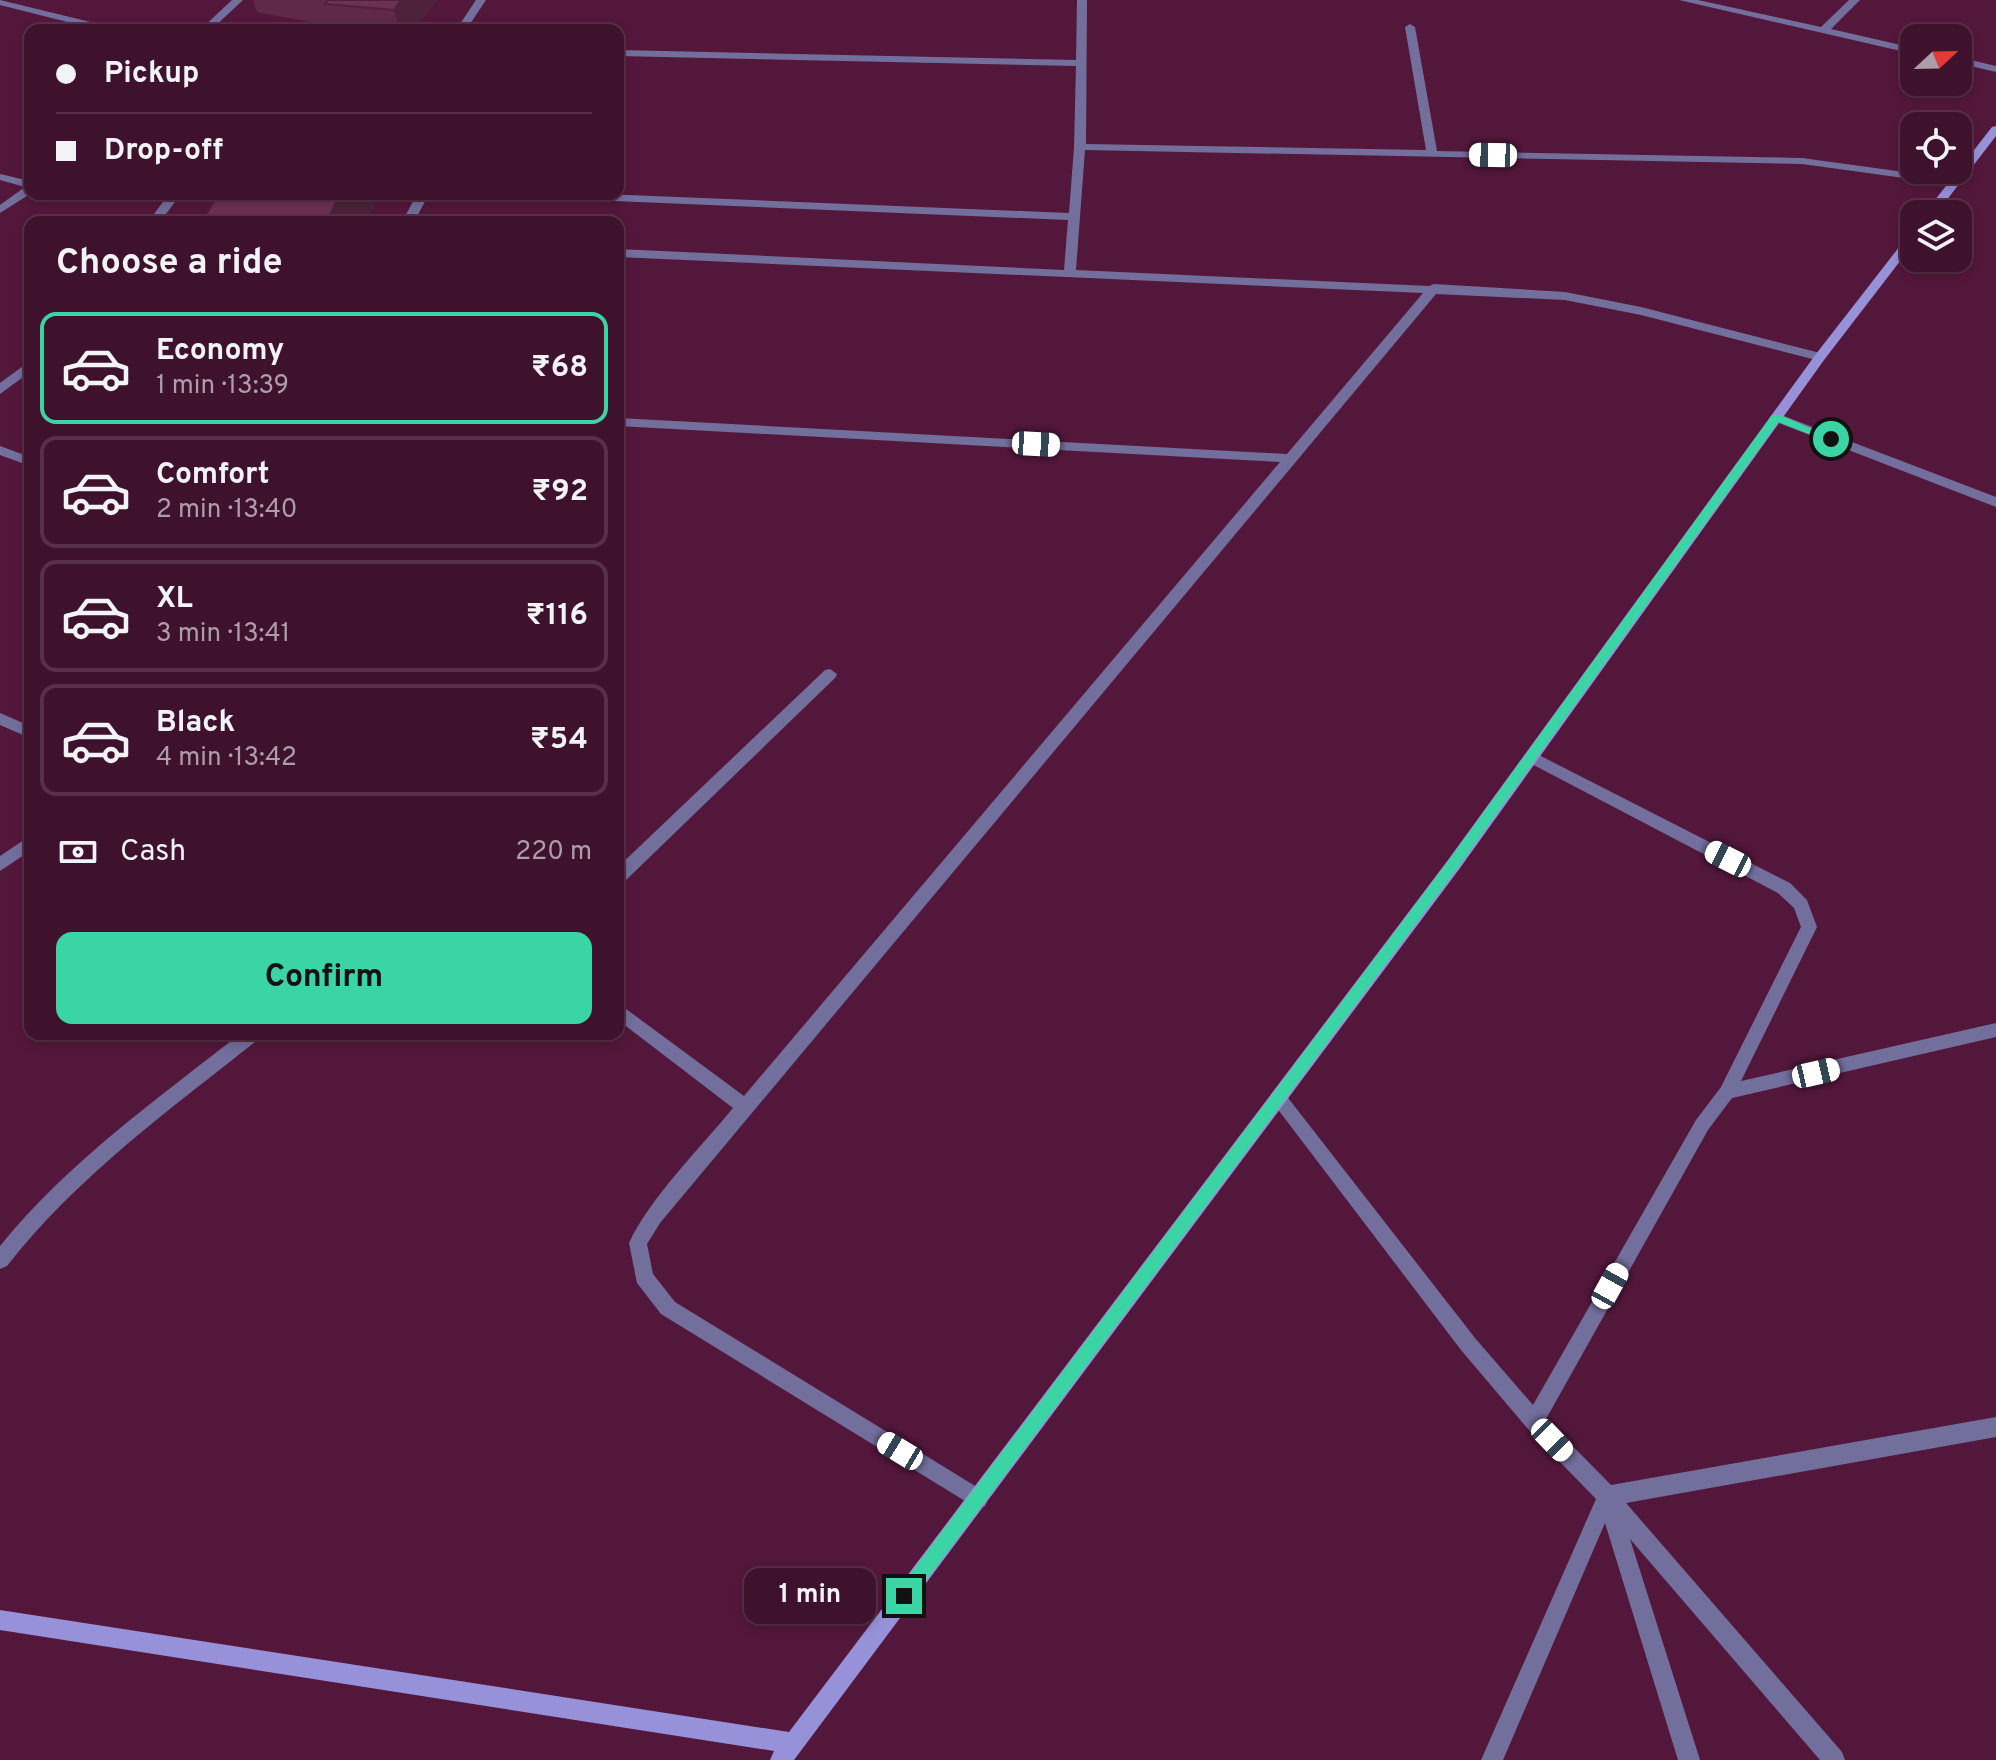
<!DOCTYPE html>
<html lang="en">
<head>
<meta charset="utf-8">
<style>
  body { margin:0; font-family:Overpass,sans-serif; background:#451a34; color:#f1f3f6; height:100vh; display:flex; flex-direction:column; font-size:30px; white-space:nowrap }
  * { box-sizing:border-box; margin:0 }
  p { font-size:26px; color:#ad9da9 }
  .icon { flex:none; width:44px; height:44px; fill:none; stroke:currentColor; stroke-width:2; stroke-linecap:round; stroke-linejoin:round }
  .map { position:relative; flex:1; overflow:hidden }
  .drawer { position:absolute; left:24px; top:216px; width:600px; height:824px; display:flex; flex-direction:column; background:#3e112c; border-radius:16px; box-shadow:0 4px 12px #0003,0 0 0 2px #573148 }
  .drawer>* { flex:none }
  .top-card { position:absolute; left:24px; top:24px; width:600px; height:176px; border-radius:16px; box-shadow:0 4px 12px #0003,0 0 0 2px #573148; display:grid; align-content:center; height:176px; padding:0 32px; background:#3e112c }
  .needle { width:52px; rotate:68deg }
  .controls { position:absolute; left:1900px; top:24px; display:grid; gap:16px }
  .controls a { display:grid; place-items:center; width:72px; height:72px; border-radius:16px; background:#3e112c; box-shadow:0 4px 12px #0003,0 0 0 2px #573148; font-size:40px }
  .end { position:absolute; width:36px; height:36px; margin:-18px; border:10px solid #3bd4a4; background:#111; box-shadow:0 0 0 4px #111 }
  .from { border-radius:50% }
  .bubble { position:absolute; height:56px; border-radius:16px; background:#3e112c; box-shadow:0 4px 12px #0003,0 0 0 2px #573148; font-size:26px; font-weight:700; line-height:56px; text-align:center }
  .car { position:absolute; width:24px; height:48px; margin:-24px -12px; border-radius:10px; box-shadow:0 0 6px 2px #0007; background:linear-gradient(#fff 24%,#345 0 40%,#fff 0 76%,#345 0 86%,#fff 0) }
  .top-card b { display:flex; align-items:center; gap:28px; height:76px; font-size:30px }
  .top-card b+b { border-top:2px solid #573148 }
  .top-card i { width:20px; height:20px; background:#f1f3f6 }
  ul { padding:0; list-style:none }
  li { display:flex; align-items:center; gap:24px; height:112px; margin:0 16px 12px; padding:0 16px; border:4px solid #573148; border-radius:16px }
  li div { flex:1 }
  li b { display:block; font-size:30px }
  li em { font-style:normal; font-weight:700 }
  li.current { border-color:#3bd4a4 }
  li>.icon { width:72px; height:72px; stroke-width:1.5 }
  h2 { padding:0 32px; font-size:36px; line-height:96px }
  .pay { display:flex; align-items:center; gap:20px; height:88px; padding:0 32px; font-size:30px }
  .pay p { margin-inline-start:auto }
  .action { display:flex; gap:16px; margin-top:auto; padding:16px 32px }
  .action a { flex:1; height:92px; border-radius:16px; background:#3bd4a4; color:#111; font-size:32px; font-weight:700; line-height:92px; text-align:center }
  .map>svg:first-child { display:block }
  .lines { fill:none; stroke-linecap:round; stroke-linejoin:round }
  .lane { fill:#736f9d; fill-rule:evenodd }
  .street { fill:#736f9d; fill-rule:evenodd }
  .secondary { fill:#9791d9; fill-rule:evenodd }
  .wall { fill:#5f2947 }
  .shaded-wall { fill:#4d223a }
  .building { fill:#6e3053; stroke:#4d223a; stroke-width:2 }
  .route { fill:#3bd4a4 }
</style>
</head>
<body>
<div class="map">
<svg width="1996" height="1760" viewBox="0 0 1996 1760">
  <rect width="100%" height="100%" fill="#53173b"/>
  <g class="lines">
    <!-- lane -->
    <path class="lane" d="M1776,413L1996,497V507L1771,420L1770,417Z"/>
    <!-- street -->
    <path class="street" d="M0,0L115,28L116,30H99L0,5Z
      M232,0H243L211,30H200Z
      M476,0H486L466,30H456Z
      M1077,0H1087L1086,144L1426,150L1405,27L1410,24L1415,27L1437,151L1802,158L1955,179L1961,182L1955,185L1802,164L1085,150L1076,270L1429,286L1434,284L1565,292L1641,307L1824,354L1826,357L1820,361L1641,315L1565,300L1436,294L660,1223L647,1244L653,1274L675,1302L985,1492L988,1499L985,1506L978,1509L661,1314L637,1283L629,1243C649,1199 702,1146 733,1108L618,1020V1003L744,1096L1280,462L618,426V418L1287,454L1423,293L618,257V249L1064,270L1068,220L519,197L513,194H603L1069,213L1074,147L1076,66L618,56V50L1076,60Z
      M1679,0H1698L1821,27L1849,0H1860L1831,29L1914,48V54Z
      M1958,57L1996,66V72L1958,63Z
      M0,174L30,181V194L0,213V205L25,187L0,180Z
      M169,194H181L160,222H148Z
      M417,194H429L414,222H402Z
      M30,361V372L0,394V383Z
      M0,446L30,457V466L0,455Z
      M830,669L837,674L835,678L624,882L618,883V867L825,670Z
      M0,713L30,726V738L0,725Z
      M1531,751L1790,883L1807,900L1817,927L1741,1081L1996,1023V1037L1732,1098L1708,1130L1546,1419L1611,1485L1996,1417V1437L1626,1503L1842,1752L1845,1760H1820L1630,1539L1700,1760H1678L1605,1523L1503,1760H1481L1596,1499L1527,1428L1461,1350L1270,1099L1273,1094L1279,1091L1285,1094L1475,1338L1533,1405L1696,1120L1721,1087L1801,927L1794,908L1778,893L1526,761L1523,757Z
      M30,836V851L0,871V856Z
      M240,1034H262L259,1039C169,1110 78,1176 7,1266L0,1269V1246C68,1162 156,1100 240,1034Z"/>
    <!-- secondary -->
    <path class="secondary" d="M1996,126V136L1936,214H1924L1992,127Z
      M1914,231V243L1824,360L1460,868L794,1760H770L774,1751L0,1630V1610L789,1732L1448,860L1816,354L1910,233Z"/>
  </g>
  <!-- wall -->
  <path class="wall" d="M253,0H437L415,30H314L332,28L331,26L257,12Z"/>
  <!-- shaded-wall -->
  <path class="shaded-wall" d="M401,0H437L415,30H399L394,10Z
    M341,194H380L366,222H326Z"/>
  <!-- building -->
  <path class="building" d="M328,0H401L394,10L325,4Z
    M316,27L363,30H314Z
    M218,194H341L326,222H202Z"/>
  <!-- route -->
  <path class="route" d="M1772,415H1780L1836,439L1827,441L1778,422L1458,867L910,1602L904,1605L898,1602L895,1596L898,1590L1449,860Z"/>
</svg>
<div class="controls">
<a><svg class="needle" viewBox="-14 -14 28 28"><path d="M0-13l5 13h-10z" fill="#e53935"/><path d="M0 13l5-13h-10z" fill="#ad9da9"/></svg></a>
<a><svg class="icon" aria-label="locate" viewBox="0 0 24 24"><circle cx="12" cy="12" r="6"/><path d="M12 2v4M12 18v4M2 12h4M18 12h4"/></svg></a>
<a><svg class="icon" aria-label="layers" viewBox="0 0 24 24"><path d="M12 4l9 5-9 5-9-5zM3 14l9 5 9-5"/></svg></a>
</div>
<i class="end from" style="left:1831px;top:439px"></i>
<i class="end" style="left:904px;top:1596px"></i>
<div class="bubble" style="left:744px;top:1568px;width:132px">1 min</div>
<i class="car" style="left:1493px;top:155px;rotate:271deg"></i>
<i class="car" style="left:1036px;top:444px;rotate:93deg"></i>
<i class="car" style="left:1728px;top:859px;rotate:297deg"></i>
<i class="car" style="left:1816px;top:1073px;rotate:77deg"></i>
<i class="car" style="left:1610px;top:1286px;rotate:29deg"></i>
<i class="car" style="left:1552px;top:1440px;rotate:136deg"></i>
<i class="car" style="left:900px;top:1451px;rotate:301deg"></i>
<div class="top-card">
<b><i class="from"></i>Pickup</b>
<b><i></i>Drop-off</b>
</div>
<section class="drawer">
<h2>Choose a ride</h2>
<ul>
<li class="current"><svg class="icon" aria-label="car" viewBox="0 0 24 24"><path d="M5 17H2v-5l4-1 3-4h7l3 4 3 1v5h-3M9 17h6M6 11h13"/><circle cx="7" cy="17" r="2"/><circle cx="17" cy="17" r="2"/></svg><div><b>Economy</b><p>1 min · 13:39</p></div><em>₹68</em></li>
<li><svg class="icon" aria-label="car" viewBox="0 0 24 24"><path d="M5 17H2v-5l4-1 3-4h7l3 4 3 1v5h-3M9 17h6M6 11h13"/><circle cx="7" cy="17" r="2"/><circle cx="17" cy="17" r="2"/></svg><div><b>Comfort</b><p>2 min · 13:40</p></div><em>₹92</em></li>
<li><svg class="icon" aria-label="car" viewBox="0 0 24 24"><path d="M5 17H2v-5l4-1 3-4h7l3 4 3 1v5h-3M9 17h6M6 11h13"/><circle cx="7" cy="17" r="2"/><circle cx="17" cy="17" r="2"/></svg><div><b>XL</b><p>3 min · 13:41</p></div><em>₹116</em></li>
<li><svg class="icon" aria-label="car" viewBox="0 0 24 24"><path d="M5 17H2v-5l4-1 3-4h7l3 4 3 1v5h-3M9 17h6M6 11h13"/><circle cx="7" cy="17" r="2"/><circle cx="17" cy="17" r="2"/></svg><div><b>Black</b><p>4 min · 13:42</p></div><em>₹54</em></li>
</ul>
<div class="pay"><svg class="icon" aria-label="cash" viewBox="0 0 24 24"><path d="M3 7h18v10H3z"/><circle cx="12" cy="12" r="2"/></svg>Cash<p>220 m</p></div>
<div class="action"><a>Confirm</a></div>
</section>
</div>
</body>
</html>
